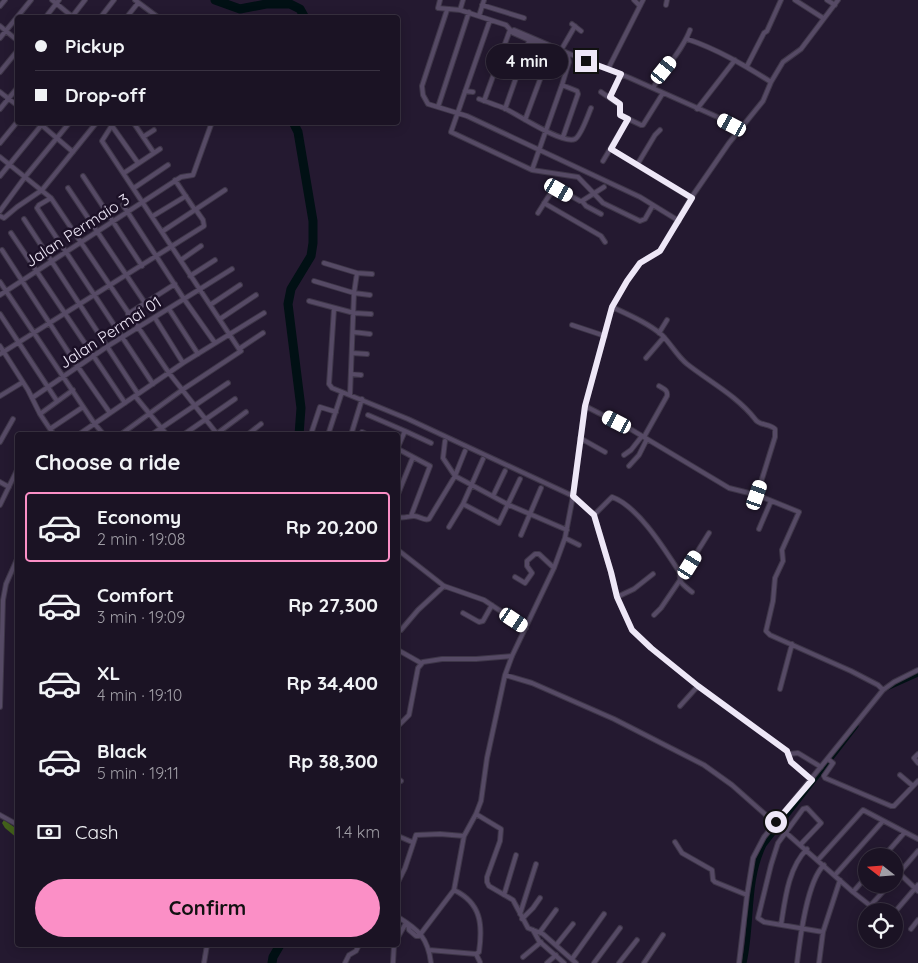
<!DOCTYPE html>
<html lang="en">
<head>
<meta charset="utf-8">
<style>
  body { margin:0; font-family:Quicksand,sans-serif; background:#241c2c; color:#f1f3f6; height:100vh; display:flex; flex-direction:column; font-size:19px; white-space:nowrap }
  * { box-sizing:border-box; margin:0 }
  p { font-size:16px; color:#a09ea6 }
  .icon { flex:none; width:28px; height:28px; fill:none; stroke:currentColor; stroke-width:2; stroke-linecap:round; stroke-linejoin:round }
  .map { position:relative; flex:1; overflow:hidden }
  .details { position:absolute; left:15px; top:432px; width:385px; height:515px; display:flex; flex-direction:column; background:#1b1324; border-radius:5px; box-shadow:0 2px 12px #0003,0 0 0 1px #393241 }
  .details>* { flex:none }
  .top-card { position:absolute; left:15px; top:15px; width:385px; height:110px; border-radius:5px; box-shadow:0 2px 12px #0003,0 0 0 1px #393241; display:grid; align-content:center; height:110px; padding:0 20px; background:#1b1324 }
  .needle { width:32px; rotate:287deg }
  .buttons { position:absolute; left:858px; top:848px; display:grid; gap:10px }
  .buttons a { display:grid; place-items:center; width:45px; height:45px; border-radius:50%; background:#1b1324; box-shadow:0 2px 12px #0003,0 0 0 1px #393241; font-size:25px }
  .end { position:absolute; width:22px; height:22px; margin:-11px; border:6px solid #eee7f7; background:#111; box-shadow:0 0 0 2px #111 }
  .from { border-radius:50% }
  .bubble { position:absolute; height:35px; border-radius:18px; background:#1b1324; box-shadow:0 2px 12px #0003,0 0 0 1px #393241; font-size:16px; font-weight:700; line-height:35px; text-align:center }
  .car { position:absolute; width:15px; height:30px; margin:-15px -8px; border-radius:6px; box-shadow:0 0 4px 1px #0007; background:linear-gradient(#fff 24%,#345 0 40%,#fff 0 76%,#345 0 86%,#fff 0) }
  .top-card b { display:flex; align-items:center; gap:18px; height:48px; font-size:19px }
  .top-card b+b { border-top:1px solid #393241 }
  .top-card i { width:12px; height:12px; background:#f1f3f6 }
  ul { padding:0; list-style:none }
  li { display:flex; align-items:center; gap:15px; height:70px; margin:0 10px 8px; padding:0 10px; border:2px solid transparent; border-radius:5px }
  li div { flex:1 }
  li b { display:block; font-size:19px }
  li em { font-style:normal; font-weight:700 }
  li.current { border-color:#fb8fc6 }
  li>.icon { width:45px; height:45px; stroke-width:1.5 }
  h2 { padding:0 20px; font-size:22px; line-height:60px }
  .pay { display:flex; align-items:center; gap:12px; height:55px; padding:0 20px; font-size:19px }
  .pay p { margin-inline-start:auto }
  .primary-button { display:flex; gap:10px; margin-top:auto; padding:10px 20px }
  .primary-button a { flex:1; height:58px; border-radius:30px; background:#fb8fc6; color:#111; font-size:20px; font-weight:700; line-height:58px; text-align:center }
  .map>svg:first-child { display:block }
  .forest { fill:#43611b }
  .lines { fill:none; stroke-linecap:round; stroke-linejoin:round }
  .stream { stroke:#485058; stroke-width:1 }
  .canal { stroke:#011014; stroke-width:5 }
  .river { stroke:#011014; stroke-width:9 }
  .street-casing { stroke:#3e3648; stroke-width:6 }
  .street { stroke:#564a65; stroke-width:4 }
  .route { stroke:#eee7f7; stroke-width:6 }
  .labels { text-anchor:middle; stroke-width:5; stroke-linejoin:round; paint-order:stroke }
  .street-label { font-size:16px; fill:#eee7f7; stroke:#1b1026 }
</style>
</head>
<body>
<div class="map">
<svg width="918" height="963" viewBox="0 0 918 963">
  <rect width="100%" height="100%" fill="#241930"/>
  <!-- forest -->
  <path class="forest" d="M4,820L17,829V838L5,828L2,823Z"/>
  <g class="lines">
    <!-- stream -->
    <path class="stream" d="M202,963L205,945"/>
    <!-- canal -->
    <path class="canal" d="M887,688L918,674
      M744,963C753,924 746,882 764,845L856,726"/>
    <!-- river -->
    <path class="river" d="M215,0L240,9L266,4H290L300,9L305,18
      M293,122L298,132L313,221V243L311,256L291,289L288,304L301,408L299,435
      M272,963L273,957L280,945"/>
    <defs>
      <path id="street" d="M52,0L74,18
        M135,0L159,18
        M440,0L438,8L460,10L506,25L513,33L568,57
        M634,0L640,6
        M795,0L823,18
        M827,0L835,5
        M482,5L524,18
        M666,5L667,0
        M0,6L5,0
        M447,10L422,86L423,95L428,104L467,116L640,197L679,221
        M460,10L463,0
        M479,16L484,0
        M45,18L59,0
        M71,18L85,0
        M100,18L114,0
        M126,18L138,3
        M490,20L451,132L532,170
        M572,24L581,31
        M0,26L18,41
        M512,31L514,30L570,54
        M0,38L31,0
        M687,39C717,49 744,65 771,82
        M560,52L575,26
        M747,66L764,33L767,31L781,0
        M608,69L643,0
        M0,72L18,50
        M562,85L577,91L578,94L563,137
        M653,88C664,68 682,52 690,30
        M465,91L473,92
        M0,92L18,106
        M601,92L620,105V115L641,125H643L663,93
        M610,97L621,74
        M479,99C487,102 496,105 504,108C517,114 563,145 575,139C581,136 588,115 591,108
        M484,101L510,30
        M438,107L469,12
        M0,109L18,87
        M505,109L529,41
        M697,109L735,60
        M525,120L551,50
        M38,122L73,152
        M114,122L102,141L239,349
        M133,122L154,153
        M112,126L138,163
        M143,137L154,130
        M0,143L18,121
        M611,149L691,198
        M0,157L51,198L169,373L218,435
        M603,161L628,119
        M637,165L655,135L660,130
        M124,173L160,149
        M0,176L44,122
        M83,176L142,266
        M175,180L195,210
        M68,188L145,303
        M134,188L168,165
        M51,198L39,205L37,208L153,384
        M544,203L601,236L605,242
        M123,205L184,299L232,269
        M653,205L645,219L640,221L603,203L578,177L532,170L562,85L569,62L568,57L570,54L630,78L722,119L741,130
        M0,211L25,177L70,122
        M538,213C556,185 551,185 580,201H582
        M601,214L586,206L582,201L604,187
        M0,216L4,218L17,207L42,190L97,122
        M153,216L186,196
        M24,219L138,394
        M163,231L225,190
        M11,233L125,403
        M2,250L78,367L110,413
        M181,260L201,246
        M324,263L357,273L372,274
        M190,276L215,260
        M314,281L354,293L370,295
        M0,282L94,423L104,435
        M0,295L181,177L193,175L212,122
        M309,301L354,313L371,314
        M210,305L240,285
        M612,307C629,315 648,323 662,335C671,344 677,356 687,364C710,382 737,396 755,419C759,426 769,423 775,429V437L757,495
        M169,309L198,354
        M334,309L329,384L332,388L342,392
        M0,314L57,401
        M128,314L175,284
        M155,318L183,363
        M220,319L256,295
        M572,325L605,336
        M353,332L370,334
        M659,333L667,320
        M0,346L28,390L40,414L54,435
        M352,353L367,354
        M0,354L204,226L203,220L196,210
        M646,358L664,337
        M351,374L361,375
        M350,395L354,293L357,273
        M0,396L23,382
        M135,396L167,435
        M32,398L108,346L184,299L215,343
        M585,406L632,430L729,488L757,495L799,512L782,550L783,561L775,578L773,601L766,631L770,635L851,671L878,685L883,690
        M40,414L73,390
        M368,415L405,431L398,447
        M50,429L83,407
        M312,431L320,407L336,412
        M405,431L431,443
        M78,435L183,363L264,313
        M120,435L182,390L241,351L239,349L263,333
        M151,435L228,383
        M183,435L235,399
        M215,435L246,412
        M247,435L261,424
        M328,435L342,392L408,419L573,496L594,515L611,572L617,597L632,630L651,648L698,686L787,751L791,762L812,780
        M351,435L362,399
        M361,435L362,432L368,435
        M644,437L667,396C668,390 664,389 659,386
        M580,438L605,452
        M445,441L443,458L455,476L509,505L567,530
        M0,442L13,419
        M398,449L430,466L411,516
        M624,455L631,450L642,436
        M629,466L639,455L647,439
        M0,482L9,487
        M398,494L413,457
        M493,496L505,471
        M463,504L499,523L520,479
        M0,505L18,468
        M594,515L612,497C638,506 665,550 680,573C678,583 685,586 692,592
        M398,517C403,519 408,516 414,516C420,516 423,521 429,519L455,476L465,451
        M449,527L463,504L483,459
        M759,529L771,501
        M521,535L541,488
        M565,538L579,545
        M398,550L444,586L484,600L526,628
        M680,573L689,565L709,533
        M515,577L525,583L532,573L527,566V561L535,554H539L554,568
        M617,597L634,589L653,574
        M463,613L479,622L483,621L492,605
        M654,615L661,608L680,580
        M398,628L401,630L418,610L444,586
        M398,650L421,663
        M505,675L532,683L614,719L704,765L732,785L853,892L877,911
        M780,689L792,644
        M680,706L698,686
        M0,707L3,600L6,584L18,557
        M398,726L409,715L418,668L423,662L442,659H476L512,656
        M789,754L798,753L821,767
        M918,754L914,758L918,763
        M828,759L833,763L824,776L825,778L891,806H894L918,781
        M900,775L913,786
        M398,779L401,781
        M476,814L501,829L500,841L487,877V882L489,886L513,900L528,928L543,934L576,963
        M0,815L18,825
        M398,836L412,842
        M675,842L682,853L712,870L713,880L715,882L747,895
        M801,844L821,823L807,808L803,809L778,843L771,865L758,918L764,922L823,932
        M884,856L905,832
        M818,860L863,810L918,839
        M899,873L918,891
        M835,875L883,821
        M894,879L918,851
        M398,882L405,868L416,835L440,834L464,836
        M853,892L866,877
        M504,895L516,855
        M870,906L890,884
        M894,913L918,885
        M520,914L536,864
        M398,917C419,930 428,938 431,963
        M522,919L533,908L540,898
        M408,924L409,930L416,936H419L454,890L464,836L476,814L481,801L487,758L505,675L512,656L554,568L565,538L573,496L585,406L612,307L627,281L640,263L660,251L691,198L729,143L763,101L771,82L783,62L801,49L838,0
        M781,925C785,900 788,868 807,849
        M911,929L918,920
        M533,930L539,941L564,963
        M540,932L556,910
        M398,937L406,923
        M557,944L573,924
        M429,950L476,954L479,952C483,924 481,903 454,890
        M476,954L480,962
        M523,957L541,942
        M572,959L604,914
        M204,963L207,945
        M345,963L349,955L356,951L359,945
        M393,963L394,945
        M547,963L556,955
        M594,963L620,928
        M619,963L637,940
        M644,963L663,935
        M739,963L747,895L753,858L764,837L883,690L894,682L918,670
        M797,963C800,938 807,881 824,865
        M819,963L823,932L840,880"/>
    </defs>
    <!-- street casing -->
    <use href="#street" class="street-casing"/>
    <!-- street -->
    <use href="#street" class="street"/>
  </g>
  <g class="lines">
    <!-- route -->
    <path class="route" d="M586,61L621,74L610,97L620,104V115L628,119L611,149L692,198L660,251L640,263L627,281L612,307L585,406L573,496L594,515L611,572L617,597L632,630L651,648L698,686L787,751L791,762L812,780L776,822"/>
  </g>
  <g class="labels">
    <!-- street labels -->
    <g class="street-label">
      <text transform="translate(77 230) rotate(-33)" y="6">Jalan Permaio 3</text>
      <text transform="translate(110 332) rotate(-33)" y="6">Jalan Permai 01</text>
    </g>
  </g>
</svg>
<div class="buttons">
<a><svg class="needle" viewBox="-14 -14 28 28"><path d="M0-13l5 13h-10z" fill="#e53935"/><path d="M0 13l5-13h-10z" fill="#a09ea6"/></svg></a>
<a><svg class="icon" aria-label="locate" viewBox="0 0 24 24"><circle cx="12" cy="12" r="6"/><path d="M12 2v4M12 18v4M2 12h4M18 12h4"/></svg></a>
</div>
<i class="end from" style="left:776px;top:822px"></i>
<i class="end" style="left:586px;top:61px"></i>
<div class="bubble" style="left:486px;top:44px;width:82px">4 min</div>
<i class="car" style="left:664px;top:70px;rotate:39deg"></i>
<i class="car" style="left:732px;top:125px;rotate:298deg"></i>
<i class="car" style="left:559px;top:190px;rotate:120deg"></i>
<i class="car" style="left:617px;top:422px;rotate:297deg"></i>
<i class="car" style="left:757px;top:495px;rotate:19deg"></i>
<i class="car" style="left:690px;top:565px;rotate:32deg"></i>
<i class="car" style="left:514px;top:620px;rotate:124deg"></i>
<div class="top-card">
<b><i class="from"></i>Pickup</b>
<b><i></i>Drop-off</b>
</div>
<section class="details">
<h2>Choose a ride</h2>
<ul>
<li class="current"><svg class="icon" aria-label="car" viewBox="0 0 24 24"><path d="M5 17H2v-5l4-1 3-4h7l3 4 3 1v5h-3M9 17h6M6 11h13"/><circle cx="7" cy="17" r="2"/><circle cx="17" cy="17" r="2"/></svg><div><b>Economy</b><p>2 min · 19:08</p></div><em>Rp 20,200</em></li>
<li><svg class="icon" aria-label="car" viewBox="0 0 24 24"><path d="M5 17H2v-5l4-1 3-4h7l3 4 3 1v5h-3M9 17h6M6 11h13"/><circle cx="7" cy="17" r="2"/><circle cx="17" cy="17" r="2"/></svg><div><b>Comfort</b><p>3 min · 19:09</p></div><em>Rp 27,300</em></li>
<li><svg class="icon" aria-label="car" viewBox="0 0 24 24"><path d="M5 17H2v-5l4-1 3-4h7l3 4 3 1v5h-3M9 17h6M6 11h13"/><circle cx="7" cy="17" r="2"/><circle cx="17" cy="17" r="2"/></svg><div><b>XL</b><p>4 min · 19:10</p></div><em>Rp 34,400</em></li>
<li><svg class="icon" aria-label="car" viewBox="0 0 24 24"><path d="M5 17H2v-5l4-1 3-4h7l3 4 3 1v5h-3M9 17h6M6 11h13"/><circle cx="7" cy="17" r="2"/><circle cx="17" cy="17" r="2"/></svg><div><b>Black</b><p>5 min · 19:11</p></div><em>Rp 38,300</em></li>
</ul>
<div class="pay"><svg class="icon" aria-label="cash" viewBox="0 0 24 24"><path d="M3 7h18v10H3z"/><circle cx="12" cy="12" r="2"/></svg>Cash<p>1.4 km</p></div>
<div class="primary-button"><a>Confirm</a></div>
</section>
</div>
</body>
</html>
